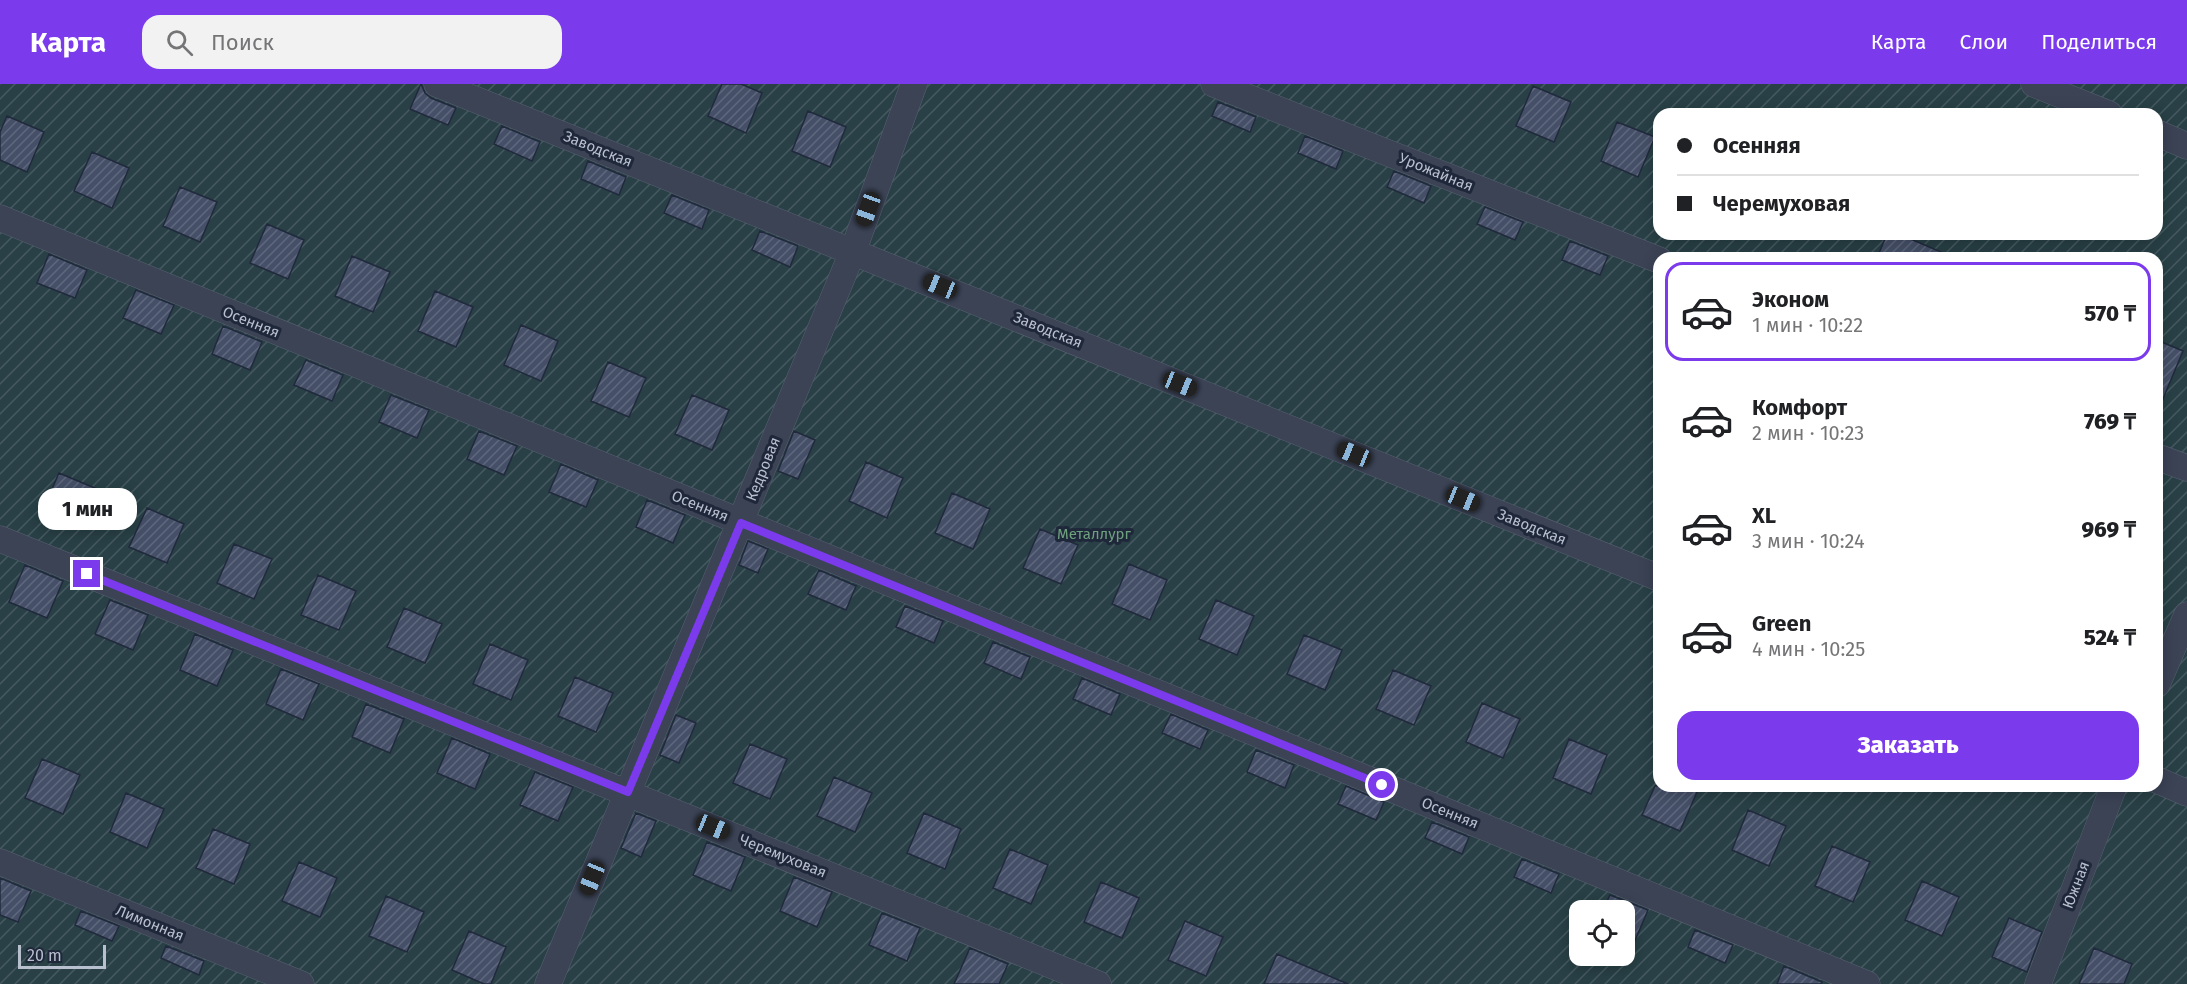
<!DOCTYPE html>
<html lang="ru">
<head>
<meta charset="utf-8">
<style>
  body { margin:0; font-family:"Fira Sans",sans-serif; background:#f2f2f2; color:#202124; height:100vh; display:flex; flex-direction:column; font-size:22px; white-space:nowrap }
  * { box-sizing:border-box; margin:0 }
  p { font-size:20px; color:#757577 }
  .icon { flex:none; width:33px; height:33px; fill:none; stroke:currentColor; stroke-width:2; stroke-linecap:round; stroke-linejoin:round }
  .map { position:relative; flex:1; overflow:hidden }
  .details { position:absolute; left:1653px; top:168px; width:510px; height:540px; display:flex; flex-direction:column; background:#fff; border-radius:18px; box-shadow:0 3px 15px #0003 }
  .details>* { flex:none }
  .guide { position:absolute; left:1653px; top:24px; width:510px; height:132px; border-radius:18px; box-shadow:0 3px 15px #0003; display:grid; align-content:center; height:132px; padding:0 24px; background:#fff }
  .tools { position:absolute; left:1569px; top:816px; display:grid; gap:12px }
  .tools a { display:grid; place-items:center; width:66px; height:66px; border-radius:12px; background:#fff; box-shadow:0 3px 15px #0003; font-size:30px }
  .scale { position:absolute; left:18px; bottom:15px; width:88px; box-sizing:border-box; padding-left:6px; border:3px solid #b8bfce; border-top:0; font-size:16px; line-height:21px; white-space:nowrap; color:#b8bfce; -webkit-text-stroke:4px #1f283a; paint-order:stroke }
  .end { position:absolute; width:27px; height:27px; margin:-14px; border:8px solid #7c3aed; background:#fff; box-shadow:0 0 0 3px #fff }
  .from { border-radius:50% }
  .bubble { position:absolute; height:42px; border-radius:18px; background:#fff; box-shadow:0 3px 15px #0003; font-size:20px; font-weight:800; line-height:42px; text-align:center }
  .car { position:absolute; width:18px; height:36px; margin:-18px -9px; border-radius:8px; box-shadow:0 0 4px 2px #0007; background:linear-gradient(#222 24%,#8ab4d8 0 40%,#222 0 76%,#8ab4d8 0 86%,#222 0) }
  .guide b { display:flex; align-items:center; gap:21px; height:57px; font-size:22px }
  .guide b+b { border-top:2px solid #e0e0e0 }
  .guide i { width:15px; height:15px; background:#202124 }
  ul { padding:10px 0 0; list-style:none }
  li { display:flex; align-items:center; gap:18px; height:99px; margin:0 12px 9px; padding:0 12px; border:3px solid transparent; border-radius:18px }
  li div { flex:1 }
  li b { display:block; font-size:22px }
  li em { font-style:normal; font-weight:800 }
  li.on { border-color:#7c3aed }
  li>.icon { width:54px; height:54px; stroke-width:1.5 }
  .primary-button { display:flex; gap:12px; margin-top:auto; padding:12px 24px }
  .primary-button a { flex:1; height:69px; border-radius:18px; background:#7c3aed; color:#fff; font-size:24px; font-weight:800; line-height:69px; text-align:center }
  header { display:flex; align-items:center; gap:36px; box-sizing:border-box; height:84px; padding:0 30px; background:#7c3aed; color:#fff }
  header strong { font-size:28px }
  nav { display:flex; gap:33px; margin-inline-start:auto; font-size:21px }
  .search { width:420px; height:54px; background:#f2f2f2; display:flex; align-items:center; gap:15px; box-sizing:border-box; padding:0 21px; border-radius:18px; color:#757577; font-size:22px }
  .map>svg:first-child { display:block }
  .garden { fill:url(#garden-furrows); fill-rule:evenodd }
  .building { fill:url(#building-hatch); stroke:#212a3c; stroke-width:1.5 }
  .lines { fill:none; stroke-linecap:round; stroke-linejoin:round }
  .street-casing { stroke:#596172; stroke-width:27 }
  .street { stroke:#3b4355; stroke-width:26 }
  .route { stroke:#7c3aed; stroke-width:8 }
  .labels { text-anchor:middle; stroke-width:6; stroke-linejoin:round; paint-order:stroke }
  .street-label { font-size:15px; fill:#b8bfce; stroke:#1f283a }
  .park-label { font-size:15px; fill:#6ea07e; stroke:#1f283a }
</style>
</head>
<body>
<header>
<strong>Карта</strong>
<div class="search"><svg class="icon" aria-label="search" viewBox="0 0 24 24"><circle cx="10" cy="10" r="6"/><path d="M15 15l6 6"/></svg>Поиск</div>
<nav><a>Карта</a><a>Слои</a><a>Поделиться</a></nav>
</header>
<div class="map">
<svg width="2187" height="900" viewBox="0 0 2187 900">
  <defs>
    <pattern id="garden-furrows" width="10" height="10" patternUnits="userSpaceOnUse" patternTransform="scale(1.5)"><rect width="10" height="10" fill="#284046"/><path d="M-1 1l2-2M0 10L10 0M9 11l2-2" fill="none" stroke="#455a60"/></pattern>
    <pattern id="building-hatch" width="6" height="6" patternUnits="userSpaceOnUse" patternTransform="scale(1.5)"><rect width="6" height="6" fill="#455068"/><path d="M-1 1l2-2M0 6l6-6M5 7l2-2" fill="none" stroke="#5e677c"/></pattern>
  </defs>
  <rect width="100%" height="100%" fill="#263145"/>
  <!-- garden -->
  <path class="garden" d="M0,0H2187V900H0ZM1659,30H2157V150H1659ZM1659,174H2157V702H1659ZM1580,826H1624V872H1580Z"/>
  <!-- building -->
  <path class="building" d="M421,0L425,9L431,14L456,24L448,41L410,25Z
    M722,0H741L762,9L746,49L708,32Z
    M1533,2L1571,18L1554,58L1516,42Z
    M1218,18L1256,33L1250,48L1212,32Z
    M808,27L846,43L830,83L792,67Z
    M7,32L44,48L27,88L0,76V48Z
    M1617,38L1655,53L1638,93L1601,77Z
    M502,42L540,58L532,77L494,60Z
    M1305,52L1343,67L1336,85L1298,69Z
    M92,68L129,84L112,124L74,107Z
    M588,77L626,93L619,111L581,95Z
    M1394,87L1431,102L1424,119L1387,103Z
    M180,103L217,118L200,158L163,142Z
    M672,111L709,126L702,145L664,129Z
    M1485,123L1523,138L1515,156L1477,140Z
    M267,140L304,156L288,195L250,179Z
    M760,147L798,162L790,183L752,166Z
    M1887,150H1899L1955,174H1877Z
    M1570,157L1608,172L1600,191L1562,176Z
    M49,170L87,186L75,214L37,199Z
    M352,172L390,188L373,228L335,212Z
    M136,206L174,221L161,250L123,234Z
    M435,207L473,223L456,263L418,247Z
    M521,241L558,257L541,297L504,281Z
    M223,242L262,258L250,286L212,270Z
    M2157,256L2183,267L2157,329Z
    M306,276L343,291L332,317L294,301Z
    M608,278L646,294L629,333L591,317Z
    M391,311L429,326L417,354L379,338Z
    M692,311L729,326L712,366L675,350Z
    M479,347L517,362L504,391L467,375Z
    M794,347L815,356L798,395L778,387Z
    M866,378L903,394L887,434L849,417Z
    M561,380L598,396L586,423L549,408Z
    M59,389L97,405L80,444L42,428Z
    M952,409L990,425L973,465L935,449Z
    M647,416L685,431L673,459L636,443Z
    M147,424L184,440L167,479L129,463Z
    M1040,445L1078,461L1061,500L1023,484Z
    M748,457L768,465L758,489L739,481Z
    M234,460L272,475L254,515L217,499Z
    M1129,480L1167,496L1150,536L1112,520Z
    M25,481L63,497L47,534L9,518Z
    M819,486L856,502L846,526L808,510Z
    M318,491L356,507L339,546L301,531Z
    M110,516L148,531L133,566L95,550Z
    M1216,516L1254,532L1237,571L1199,555Z
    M905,522L943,537L934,559L896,543Z
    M404,524L442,540L425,579L387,563Z
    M195,550L233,566L217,602L180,586Z
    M1304,551L1342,566L1325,606L1287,590Z
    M993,558L1030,573L1021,595L984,579Z
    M490,560L528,576L511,616L473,600Z
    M281,585L319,600L303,636L266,620Z
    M1393,586L1431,602L1414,641L1376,625Z
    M575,593L613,609L596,648L558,632Z
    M1082,594L1120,610L1111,631L1073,615Z
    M1482,619L1520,635L1503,674L1466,658Z
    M366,620L404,635L390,669L352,653Z
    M1171,630L1208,646L1200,665L1162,649Z
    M676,631L696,639L679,679L660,671Z
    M452,654L490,670L475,705L437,689Z
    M1569,655L1607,671L1591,710L1553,694Z
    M750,660L787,675L770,715L733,699Z
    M1256,666L1294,681L1285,704L1247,688Z
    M42,675L80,691L63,730L25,714Z
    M535,688L573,703L558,737L520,721Z
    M834,693L872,709L855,748L817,732Z
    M1346,702L1384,718L1376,736L1338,720Z
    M1655,702H1683L1697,708L1680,747L1642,731Z
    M126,709L164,725L147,764L110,748Z
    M1748,726L1786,742L1769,782L1732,766Z
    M636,729L656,737L641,773L621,764Z
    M924,729L961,745L945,785L907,769Z
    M1432,738L1469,753L1462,770L1425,754Z
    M213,745L250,760L234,800L196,784Z
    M707,758L745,773L731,807L693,791Z
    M1832,762L1870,778L1853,818L1815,802Z
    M1010,765L1048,781L1031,820L993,804Z
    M1522,775L1559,790L1551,809L1514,793Z
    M299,778L337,794L320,833L282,817Z
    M794,793L832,808L817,843L780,827Z
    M0,794L31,807L18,838L0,831Z
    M1922,797L1959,813L1942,852L1905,836Z
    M1101,798L1139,814L1122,854L1084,838Z
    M1610,811L1648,826L1625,880L1624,826H1603Z
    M386,812L424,828L407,868L369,852Z
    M81,827L119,842L112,857L75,841Z
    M882,829L920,844L907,877L869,861Z
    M2009,834L2042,848L2027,888L1992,873Z
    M1185,837L1223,853L1206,892L1168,876Z
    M1695,846L1733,861L1725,879L1688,863Z
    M469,847L506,863L491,900H484L452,886Z
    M166,862L204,877L199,891L161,874Z
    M970,864L1008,880L999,900H954Z
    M2094,864L2132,880L2124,900H2079Z
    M1277,870L1348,900H1264Z
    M1784,882L1822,898L1821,900H1777Z"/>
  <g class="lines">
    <defs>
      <path id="street" d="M437,0L1659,494
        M1214,0L1659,176
        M2034,0L2109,30
        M2157,49L2187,62
        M0,134L1867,900
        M2157,373L2187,384
        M0,455L1098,900
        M2157,600L2187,531
        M2157,696L2187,709
        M0,778L301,900
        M548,900L853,167L914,0
        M2038,900L2114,702"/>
    </defs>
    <!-- street casing -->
    <use href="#street" class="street-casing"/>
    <!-- street -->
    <use href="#street" class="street"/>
  </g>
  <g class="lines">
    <!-- route -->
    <path class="route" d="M87,490L628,708L741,439L1382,701"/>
  </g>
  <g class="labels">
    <!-- street labels -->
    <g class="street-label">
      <text transform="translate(598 65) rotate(22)" y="5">Заводская</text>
      <text transform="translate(1436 88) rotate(22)" y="5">Урожайная</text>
      <text transform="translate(251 238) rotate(22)" y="5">Осенняя</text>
      <text transform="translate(1048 246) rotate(22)" y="5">Заводская</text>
      <text transform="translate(763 385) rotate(-68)" y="5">Кедровая</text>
      <text transform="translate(700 422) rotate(22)" y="5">Осенняя</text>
      <text transform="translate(1532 443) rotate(22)" y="5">Заводская</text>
      <text transform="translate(1450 729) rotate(22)" y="5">Осенняя</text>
      <text transform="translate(783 772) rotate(22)" y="5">Черемуховая</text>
      <text transform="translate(2076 801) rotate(-69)" y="5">Южная</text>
      <text transform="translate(150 839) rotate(22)" y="5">Лимонная</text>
    </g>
    <!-- park labels -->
    <g class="park-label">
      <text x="1094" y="455">Металлург</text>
    </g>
  </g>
</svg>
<div class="tools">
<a><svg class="icon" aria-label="locate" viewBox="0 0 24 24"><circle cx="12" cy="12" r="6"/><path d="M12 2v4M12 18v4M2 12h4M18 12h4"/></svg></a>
</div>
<div class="scale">20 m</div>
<i class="end from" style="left:1382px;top:701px"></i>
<i class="end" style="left:87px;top:490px"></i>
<div class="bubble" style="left:38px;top:404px;width:99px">1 мин</div>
<i class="car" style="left:868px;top:125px;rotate:200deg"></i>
<i class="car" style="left:940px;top:202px;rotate:292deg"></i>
<i class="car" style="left:1180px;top:300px;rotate:112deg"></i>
<i class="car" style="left:1354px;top:370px;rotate:292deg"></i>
<i class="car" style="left:1463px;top:415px;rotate:112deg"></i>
<i class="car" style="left:713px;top:743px;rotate:112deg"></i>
<i class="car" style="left:592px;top:794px;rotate:202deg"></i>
<div class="guide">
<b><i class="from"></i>Осенняя</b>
<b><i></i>Черемуховая</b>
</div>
<section class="details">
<ul>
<li class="on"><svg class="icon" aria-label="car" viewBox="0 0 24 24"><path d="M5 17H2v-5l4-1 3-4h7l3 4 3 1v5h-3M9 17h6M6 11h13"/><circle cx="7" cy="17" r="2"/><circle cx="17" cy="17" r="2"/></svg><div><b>Эконом</b><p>1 мин · 10:22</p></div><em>570 ₸</em></li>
<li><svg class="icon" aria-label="car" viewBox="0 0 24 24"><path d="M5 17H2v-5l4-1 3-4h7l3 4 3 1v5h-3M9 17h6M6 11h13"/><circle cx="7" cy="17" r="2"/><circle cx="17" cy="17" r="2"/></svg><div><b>Комфорт</b><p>2 мин · 10:23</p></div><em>769 ₸</em></li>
<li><svg class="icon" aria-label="car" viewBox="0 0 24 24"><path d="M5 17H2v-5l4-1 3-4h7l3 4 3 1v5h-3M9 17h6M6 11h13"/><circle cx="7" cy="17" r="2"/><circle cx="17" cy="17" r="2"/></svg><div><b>XL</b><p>3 мин · 10:24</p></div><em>969 ₸</em></li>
<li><svg class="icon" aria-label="car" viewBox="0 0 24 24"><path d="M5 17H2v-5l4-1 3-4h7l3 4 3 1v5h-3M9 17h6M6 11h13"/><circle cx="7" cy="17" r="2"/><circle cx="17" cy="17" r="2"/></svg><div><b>Green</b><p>4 мин · 10:25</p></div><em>524 ₸</em></li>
</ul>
<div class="primary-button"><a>Заказать</a></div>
</section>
</div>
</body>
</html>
